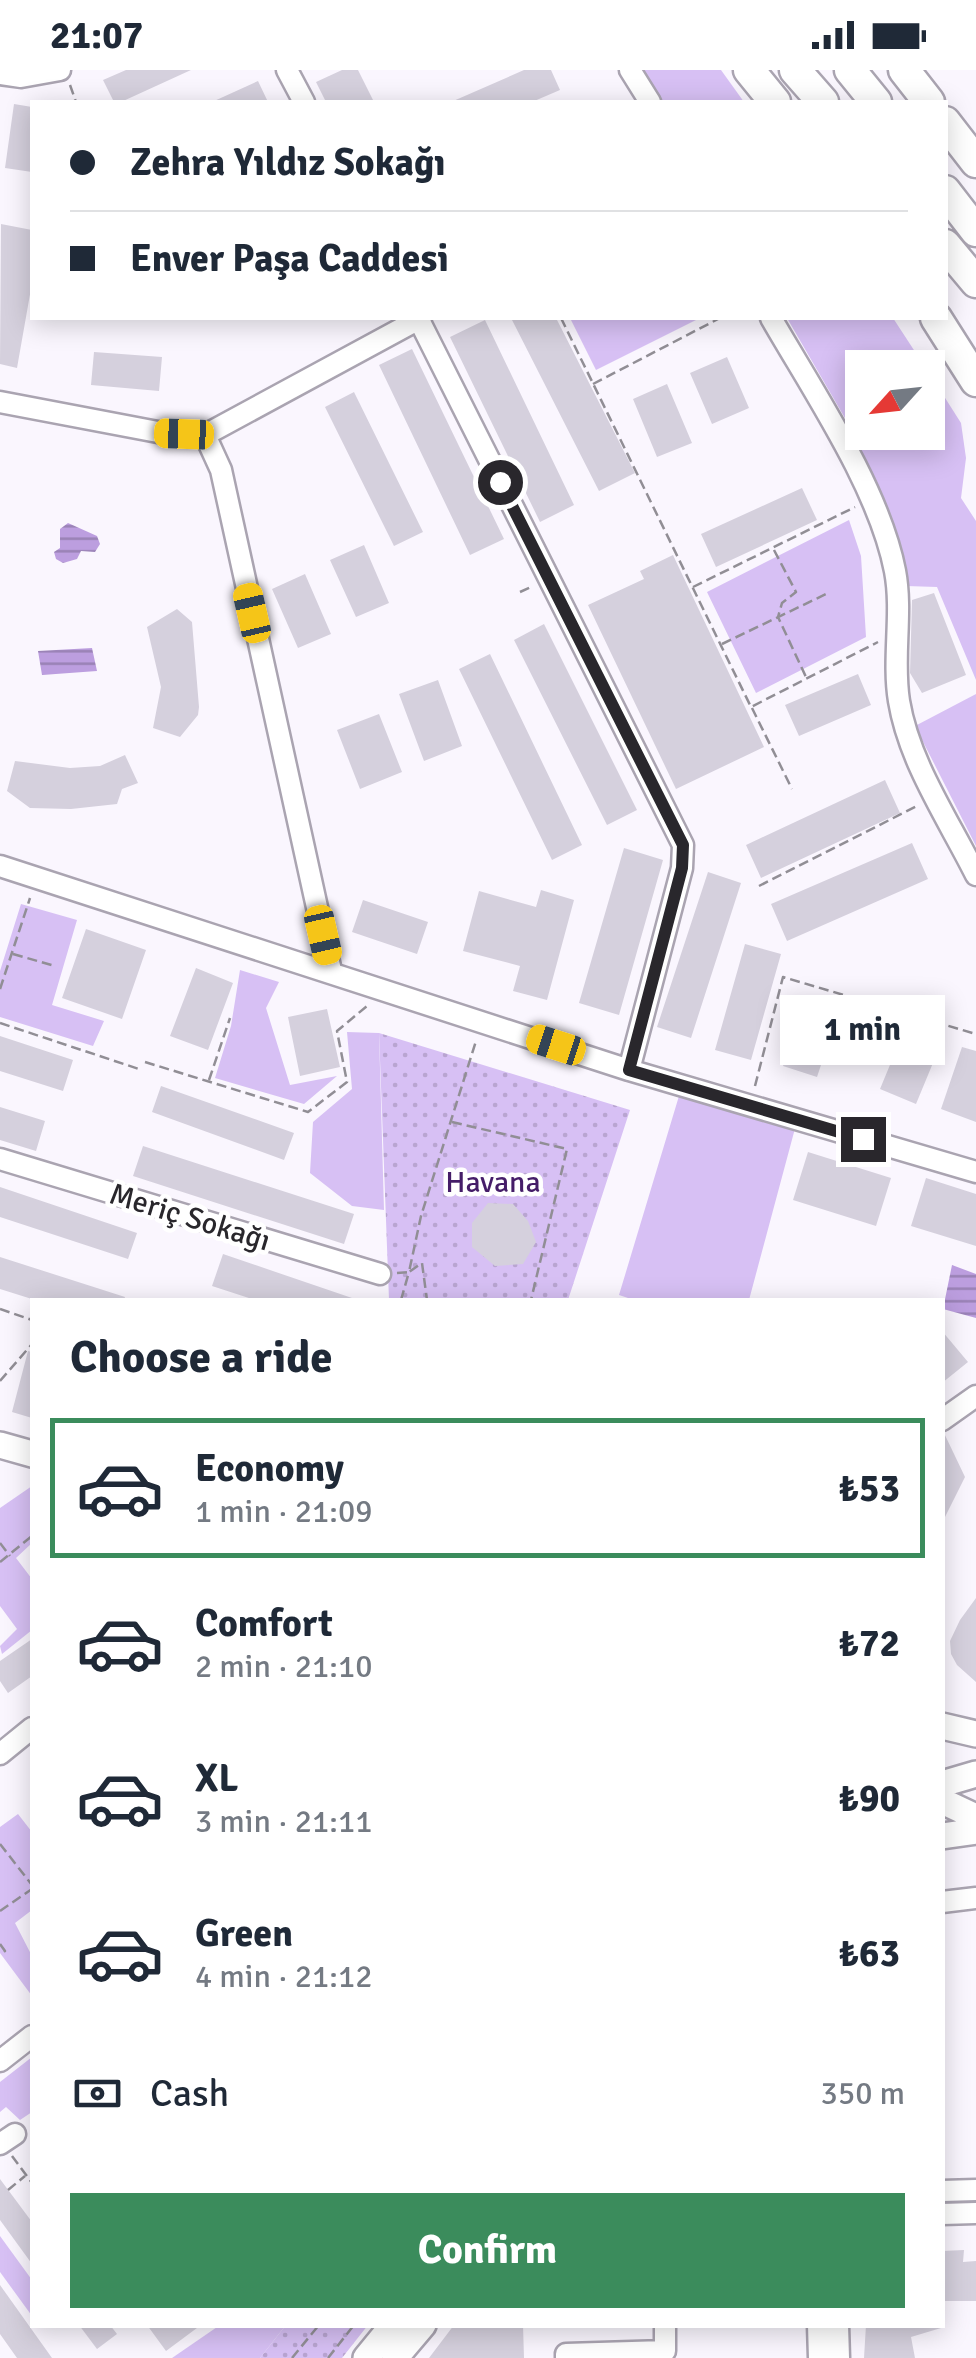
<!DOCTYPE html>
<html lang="en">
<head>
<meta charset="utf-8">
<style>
  body { margin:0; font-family:Signika,sans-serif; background:#f6f6f7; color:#1f2937; height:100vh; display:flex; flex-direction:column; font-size:38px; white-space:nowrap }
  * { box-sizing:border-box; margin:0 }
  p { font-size:32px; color:#747a83 }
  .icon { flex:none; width:55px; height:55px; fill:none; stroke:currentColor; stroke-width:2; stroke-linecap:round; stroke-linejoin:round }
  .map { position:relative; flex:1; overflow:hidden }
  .panel { position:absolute; left:30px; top:1228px; width:915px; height:1030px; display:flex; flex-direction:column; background:#fff; border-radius:0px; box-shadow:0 5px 25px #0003 }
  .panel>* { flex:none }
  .guide { position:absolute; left:30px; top:30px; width:918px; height:220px; border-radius:0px; box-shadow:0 5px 25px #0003; display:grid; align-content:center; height:220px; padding:0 40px; background:#fff }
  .needle { width:65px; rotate:243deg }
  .controls { position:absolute; left:845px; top:280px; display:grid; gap:20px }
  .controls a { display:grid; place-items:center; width:100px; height:100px; border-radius:0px; background:#fff; box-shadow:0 5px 25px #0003; font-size:50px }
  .end { position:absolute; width:45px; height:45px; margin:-22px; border:12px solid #29272c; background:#fff; box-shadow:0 0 0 5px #fff }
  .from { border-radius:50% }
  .bubble { position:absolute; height:70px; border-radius:0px; background:#fff; box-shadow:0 5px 25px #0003; font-size:32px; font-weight:700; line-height:70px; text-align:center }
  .car { position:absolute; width:30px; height:60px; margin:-30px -15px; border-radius:12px; box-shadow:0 0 8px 2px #0007; background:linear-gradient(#f5c518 24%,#345 0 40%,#f5c518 0 76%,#345 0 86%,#f5c518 0) }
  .guide b { display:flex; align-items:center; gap:35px; height:95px; font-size:38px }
  .guide b+b { border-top:2px solid #e0e1e3 }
  .guide i { width:25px; height:25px; background:#1f2937 }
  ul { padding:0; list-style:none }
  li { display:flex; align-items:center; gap:30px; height:140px; margin:0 20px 15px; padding:0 20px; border:5px solid transparent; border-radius:0px }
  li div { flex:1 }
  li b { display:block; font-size:38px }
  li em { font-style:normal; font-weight:700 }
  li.active { border-color:#3b8c5c }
  li>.icon { width:90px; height:90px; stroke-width:1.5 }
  h2 { padding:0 40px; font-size:45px; line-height:120px }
  .pay { display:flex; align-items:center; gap:25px; height:110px; padding:0 40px; font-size:38px }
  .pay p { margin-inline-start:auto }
  .cta { display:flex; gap:20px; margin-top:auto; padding:20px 40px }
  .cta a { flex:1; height:115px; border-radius:0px; background:#3b8c5c; color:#fff; font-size:40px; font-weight:700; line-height:115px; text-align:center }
  .status { display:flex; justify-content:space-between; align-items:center; height:70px; padding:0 50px; background:#fff; direction:ltr }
  .status svg { height:28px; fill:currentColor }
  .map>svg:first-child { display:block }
  .grass { fill:#d7c0f4 }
  .park { fill:url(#park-dots) }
  .water { fill:url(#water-rules) }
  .building { fill:#d5d0dd }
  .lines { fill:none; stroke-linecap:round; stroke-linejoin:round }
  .minor-casing { stroke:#aaa4b1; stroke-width:25 }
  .major-casing { stroke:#aaa4b1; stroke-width:30 }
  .highway-casing { stroke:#aaa4b1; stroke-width:35 }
  .path { stroke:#918e95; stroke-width:2.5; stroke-dasharray:10 5; stroke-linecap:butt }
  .minor { stroke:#fff; stroke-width:20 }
  .major { stroke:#fff; stroke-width:25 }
  .highway { stroke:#fff; stroke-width:30 }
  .route { stroke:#29272c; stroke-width:12 }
  .labels { text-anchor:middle; stroke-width:9; stroke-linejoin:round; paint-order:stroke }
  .park-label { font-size:30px; fill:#451d68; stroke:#fff }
  .street-label { font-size:30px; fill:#29272c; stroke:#fff }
</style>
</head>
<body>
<div class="status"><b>21:07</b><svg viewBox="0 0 49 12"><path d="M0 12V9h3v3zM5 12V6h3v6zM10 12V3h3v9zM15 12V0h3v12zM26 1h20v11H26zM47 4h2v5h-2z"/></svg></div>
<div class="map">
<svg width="976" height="2288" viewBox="0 0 976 2288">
  <defs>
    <pattern id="park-dots" width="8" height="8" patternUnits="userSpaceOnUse" patternTransform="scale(2.5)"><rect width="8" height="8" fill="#d7c0f4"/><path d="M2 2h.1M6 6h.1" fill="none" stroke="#b9a5d1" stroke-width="1.8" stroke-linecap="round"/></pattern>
    <pattern id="water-rules" width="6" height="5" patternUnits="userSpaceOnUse" patternTransform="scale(2.5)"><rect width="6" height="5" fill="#bc9edf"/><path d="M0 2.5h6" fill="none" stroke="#9981b5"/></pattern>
  </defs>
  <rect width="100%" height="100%" fill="#faf6fe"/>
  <!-- grass -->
  <path class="grass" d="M643,0H721L744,32H662Z
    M570,248H700L596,300Z
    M787,248H893L925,297L862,298V362H928V301L961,353L966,388L961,428L976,451V610L937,517L906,516L853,362Z
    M849,450L861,486L866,567L756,623L707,522Z
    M976,624V776L915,656Z
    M21,834L77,850L52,935L104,951L93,976L0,947V901Z
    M240,900L279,912L266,938L290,1015L337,1006L304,1034L215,1008L231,956Z
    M347,962L379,963L384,1140L352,1136L310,1103L313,1052L352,1019Z
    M682,1016L797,1051L749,1230H634L619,1225Z
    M32,1416V1473L16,1488L32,1509V1560L2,1584L0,1576L17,1559L0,1536V1438Z
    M18,1744L32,1762V1840L15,1853L32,1886V1926L0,1883V1757Z
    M32,1987V2042L20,2050L6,2037L0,2042V2012Z
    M0,2166L32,2210V2246L0,2202Z
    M220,2255H286L260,2288H172Z"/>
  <!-- park -->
  <path class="park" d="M379,963L630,1040L568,1230H389Z
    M286,2255H368L342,2288H260Z"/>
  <!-- water -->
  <path class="water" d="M68,453L97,466L100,474L95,482L81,481L77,489L63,493L56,489L54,482L60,478V459Z
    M92,578L97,601L42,605L38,581Z
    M952,1195L976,1204V1248L943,1239Z"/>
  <!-- building -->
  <path class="building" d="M126,0H191L121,32H114L103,10Z
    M342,0H358L374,32H326L316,12Z
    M524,0H551L560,20L532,32H451Z
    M258,11L268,32H212Z
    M14,34L32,37V102L5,98Z
    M1,154L32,160V213L17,298L0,294Z
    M511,248H556L635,403L599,421Z
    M485,250L574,435L540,452L450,267Z
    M412,279L504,469L470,485L379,295Z
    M94,282L162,287L159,321L91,315Z
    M727,287L749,338L712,354L690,303Z
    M667,314L692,373L657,387L633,329Z
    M354,322L423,462L394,476L325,337Z
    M802,418L817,450L716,497L701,464Z
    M364,475L389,533L356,547L330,490Z
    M673,485L764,677L676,719L588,535L644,509L640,501Z
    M305,504L331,564L298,578L272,519Z
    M934,523L966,605L922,623L910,603L912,530Z
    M177,539L192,552L199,637L198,645L180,667L153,658L161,617L147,557Z
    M544,554L637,740L607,755L514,570Z
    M490,584L582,775L552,790L459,599Z
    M858,604L871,635L799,666L785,635Z
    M438,610L462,676L424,691L399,624Z
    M379,644L402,702L360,719L337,660Z
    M125,685L138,713L122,719L117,734L71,739L30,738L7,721L15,691L70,698L100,696Z
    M885,710L900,743L761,808L746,775Z
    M912,773L928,809L787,871L771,834Z
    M624,778L663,790L619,945L579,933Z
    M708,802L741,813L691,968L657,957Z
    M541,820L574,830L547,930L513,921L520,896L463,881L479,821L536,837Z
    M363,830L428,852L417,884L352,862Z
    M86,859L146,880L122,949L62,928Z
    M745,874L781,884L751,990L715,980Z
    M196,898L233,913L208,980L170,966Z
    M805,930L839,941L817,1007L783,996Z
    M327,939L340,997L300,1006L288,947Z
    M904,961L940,976L916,1034L880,1019Z
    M0,966L73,990L63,1021L0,1001Z
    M962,977L976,981V1052L941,1039Z
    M161,1016L294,1063L284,1090L152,1042Z
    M0,1037L45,1051L36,1081L0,1070Z
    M143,1076L354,1144L344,1174L133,1106Z
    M808,1082L891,1108L876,1156L793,1130Z
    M926,1108L976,1124V1176L911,1156Z
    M0,1117L137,1163L128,1189L0,1147Z
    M488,1133L513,1134L528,1151L536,1172L523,1194L495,1196L472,1177V1153Z
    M223,1184L352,1228L351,1230H255L212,1216Z
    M0,1187L125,1227L124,1230H35L0,1219Z
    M942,1261L968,1292L942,1313Z
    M28,1281L32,1282V1348L12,1342Z
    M944,1363L965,1407L942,1453V1364Z
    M976,1528V1612L957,1595L951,1584L950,1571L960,1550Z
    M32,1569V1606L8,1623L0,1611V1591Z
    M0,2109L32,2152V2194L0,2150Z
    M964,2180L963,2192L976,2191V2231H942V2181Z
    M0,2215L52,2288H17L0,2264Z
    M79,2255H110L117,2264L97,2279Z
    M147,2255H201L166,2281Z
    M454,2255H523L524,2288H429Z
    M866,2255H941V2258L911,2267L915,2288H864Z"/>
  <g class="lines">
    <defs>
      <path id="minor" d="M287,0L304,32
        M630,0L650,32
        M0,4L21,7L60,0
        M418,248L683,775L682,798L629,1000
        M771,248C813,321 879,418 895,501C903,543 892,588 899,631C909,692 948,749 976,805
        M0,332L163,363L205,365
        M205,365L221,400L331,901
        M205,365L421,248
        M0,796L629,1000L976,1102
        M0,1089L380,1204
        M942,1350L976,1326
        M0,1684L32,1658
        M942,1832L976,1828
        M0,1991L32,1966
        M0,2074L15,2064
        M942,2121L976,2120
        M942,2144L976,2143
        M818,2255L819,2288
        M838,2255L839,2288
        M566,2288V2284L599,2283
        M599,2288V2283L665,2281V2255"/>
      <path id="major" d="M0,1375L32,1384
        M942,1656L976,1664
        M942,1714L976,1704
        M942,1731L976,1747
        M942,1766L976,1761
        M366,2288L393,2255
        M395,2288L423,2255"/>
      <path id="highway" d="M749,0L775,32
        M795,0L823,32
        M850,0L876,32
        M904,0L929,32
        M945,52L976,92
        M945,121L976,161
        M945,175L976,212
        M936,248L976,311"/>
    </defs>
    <!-- minor casing -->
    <use href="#minor" class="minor-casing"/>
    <!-- major casing -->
    <use href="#major" class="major-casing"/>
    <!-- highway casing -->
    <use href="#highway" class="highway-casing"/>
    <!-- path -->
    <path class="path" d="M70,15L76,32
      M561,248L751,637L878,572
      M593,314L720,248
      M774,480L796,522L782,533L778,547L806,607
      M693,517L855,437
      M520,522L531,517
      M722,574L826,524
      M752,638L792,719
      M759,816L917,736
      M13,884L55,896
      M0,919L30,828
      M0,953L142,1000
      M145,992L308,1042L347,1012L337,961L367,936
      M209,1010L230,948
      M755,1016L783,907L976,964
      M452,1052L567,1079L531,1230
      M397,1203L409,1202L421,1146L476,971
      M401,1230L409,1202L422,1193L427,1230
      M0,1239L32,1250
      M0,1311L32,1274
      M0,1473L10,1486
      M0,1492L32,1466
      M0,1774L32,1815
      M0,1841L32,1819
      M0,1874L5,1881L0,1885
      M12,2086L32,2113
      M8,2120L25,2106
      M292,2288L319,2255
      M328,2288L354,2255"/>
    <!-- minor -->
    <use href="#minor" class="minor"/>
    <!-- major -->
    <use href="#major" class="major"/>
    <!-- highway -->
    <use href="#highway" class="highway"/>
  </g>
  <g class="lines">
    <!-- route -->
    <path class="route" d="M500,412L683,775L682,798L629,1000L863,1069"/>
  </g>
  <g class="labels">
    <!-- park labels -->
    <g class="park-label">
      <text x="493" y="1122">Havana</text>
    </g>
    <!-- street labels -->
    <g class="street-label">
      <text transform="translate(190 1147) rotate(17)" y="10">Meriç Sokağı</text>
    </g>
  </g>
</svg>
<div class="controls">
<a><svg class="needle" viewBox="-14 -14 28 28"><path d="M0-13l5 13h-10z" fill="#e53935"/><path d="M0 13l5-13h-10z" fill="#747a83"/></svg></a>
</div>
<i class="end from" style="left:500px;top:412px"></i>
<i class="end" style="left:863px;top:1069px"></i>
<div class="bubble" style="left:780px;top:925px;width:165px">1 min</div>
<i class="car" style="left:184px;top:364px;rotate:272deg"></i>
<i class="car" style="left:252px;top:543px;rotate:347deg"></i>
<i class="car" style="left:323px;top:865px;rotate:167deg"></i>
<i class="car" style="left:556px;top:975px;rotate:288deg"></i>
<div class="guide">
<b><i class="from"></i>Zehra Yıldız Sokağı</b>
<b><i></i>Enver Paşa Caddesi</b>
</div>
<section class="panel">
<h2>Choose a ride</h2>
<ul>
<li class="active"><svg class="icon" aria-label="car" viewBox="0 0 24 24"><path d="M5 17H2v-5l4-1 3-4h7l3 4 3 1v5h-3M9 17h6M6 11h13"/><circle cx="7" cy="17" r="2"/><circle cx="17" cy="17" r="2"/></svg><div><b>Economy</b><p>1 min · 21:09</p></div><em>₺53</em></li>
<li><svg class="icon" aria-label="car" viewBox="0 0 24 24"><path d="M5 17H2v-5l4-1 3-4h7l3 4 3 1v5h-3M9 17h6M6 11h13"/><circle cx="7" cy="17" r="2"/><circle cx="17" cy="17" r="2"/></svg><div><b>Comfort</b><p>2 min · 21:10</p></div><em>₺72</em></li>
<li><svg class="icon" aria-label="car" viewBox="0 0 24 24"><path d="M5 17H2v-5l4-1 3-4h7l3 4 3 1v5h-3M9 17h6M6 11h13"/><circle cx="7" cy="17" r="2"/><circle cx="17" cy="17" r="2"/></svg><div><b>XL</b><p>3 min · 21:11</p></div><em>₺90</em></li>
<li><svg class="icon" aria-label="car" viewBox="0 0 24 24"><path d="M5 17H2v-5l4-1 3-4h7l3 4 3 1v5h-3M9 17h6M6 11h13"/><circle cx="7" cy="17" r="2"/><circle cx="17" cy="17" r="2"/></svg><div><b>Green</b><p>4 min · 21:12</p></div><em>₺63</em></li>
</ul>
<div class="pay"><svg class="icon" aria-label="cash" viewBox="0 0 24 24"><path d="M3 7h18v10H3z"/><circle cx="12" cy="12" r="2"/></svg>Cash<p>350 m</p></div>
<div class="cta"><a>Confirm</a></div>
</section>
</div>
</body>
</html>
